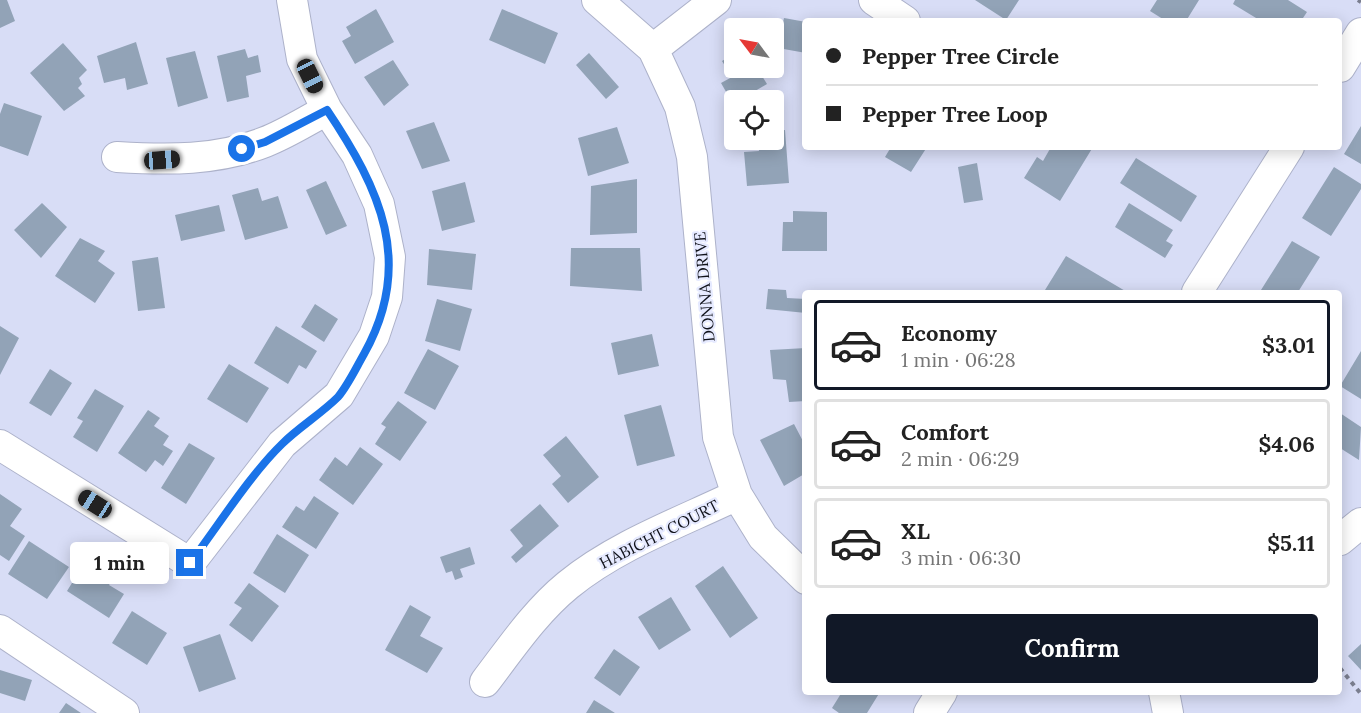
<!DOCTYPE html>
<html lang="en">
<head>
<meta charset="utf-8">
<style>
  body { margin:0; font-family:Lora,serif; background:#f2f2f2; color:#222; height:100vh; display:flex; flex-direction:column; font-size:22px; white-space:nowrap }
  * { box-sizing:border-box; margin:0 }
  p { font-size:20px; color:#767676 }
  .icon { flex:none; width:33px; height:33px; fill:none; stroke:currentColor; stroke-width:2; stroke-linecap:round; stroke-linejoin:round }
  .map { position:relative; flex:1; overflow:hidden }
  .details { position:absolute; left:802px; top:290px; width:540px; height:405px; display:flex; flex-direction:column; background:#fff; border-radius:6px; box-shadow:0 3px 15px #0003 }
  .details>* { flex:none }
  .guide { position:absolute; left:802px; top:18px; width:540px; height:132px; border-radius:6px; box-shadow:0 3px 15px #0003; display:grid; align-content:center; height:132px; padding:0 24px; background:#fff }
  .needle { width:39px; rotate:302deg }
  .tools { position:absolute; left:724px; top:18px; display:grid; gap:12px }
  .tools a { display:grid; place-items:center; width:60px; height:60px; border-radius:6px; background:#fff; box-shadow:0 3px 15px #0003; font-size:30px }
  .end { position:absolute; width:27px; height:27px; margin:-14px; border:8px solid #1a73e8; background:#fff; box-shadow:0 0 0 3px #fff }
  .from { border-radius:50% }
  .bubble { position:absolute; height:42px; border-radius:6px; background:#fff; box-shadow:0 3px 15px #0003; font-size:20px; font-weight:700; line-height:42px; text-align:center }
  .car { position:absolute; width:18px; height:36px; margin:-18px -9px; border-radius:8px; box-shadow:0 0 4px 2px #0007; background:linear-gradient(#222 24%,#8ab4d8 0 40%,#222 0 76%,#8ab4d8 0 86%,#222 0) }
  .guide b { display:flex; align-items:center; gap:21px; height:57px; font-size:22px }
  .guide b+b { border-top:2px solid #e0e0e0 }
  .guide i { width:15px; height:15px; background:#222 }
  ul { padding:10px 0 0; list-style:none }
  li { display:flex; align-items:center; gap:18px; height:90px; margin:0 12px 9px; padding:0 12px; border:3px solid #e0e0e0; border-radius:6px }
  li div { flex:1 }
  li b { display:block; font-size:22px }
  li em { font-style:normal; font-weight:700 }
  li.on { border-color:#111827 }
  li>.icon { width:54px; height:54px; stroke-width:1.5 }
  .cta { display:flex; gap:12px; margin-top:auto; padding:12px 24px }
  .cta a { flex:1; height:69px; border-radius:6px; background:#111827; color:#fff; font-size:24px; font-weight:700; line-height:69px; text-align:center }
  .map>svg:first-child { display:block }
  .building { fill:#92a3b7 }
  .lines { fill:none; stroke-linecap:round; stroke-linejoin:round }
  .minor-casing { stroke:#adb2ca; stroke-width:32 }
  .path { stroke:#7a7e8f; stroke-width:4; stroke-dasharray:4.5 4.5; stroke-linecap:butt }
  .minor { stroke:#fff; stroke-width:30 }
  .route { stroke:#1a73e8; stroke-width:8 }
  .labels { text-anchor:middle; stroke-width:4.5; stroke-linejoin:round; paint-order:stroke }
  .street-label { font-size:16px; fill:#10121a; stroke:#e6eaff }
</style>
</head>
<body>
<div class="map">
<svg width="1361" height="713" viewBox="0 0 1361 713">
  <rect width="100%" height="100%" fill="#d8ddf6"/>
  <!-- building -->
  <path class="building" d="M0,0H7L15,21L0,28Z
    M975,0H1019L1006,20Z
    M1157,0H1199L1186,21H1166L1150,11Z
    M1235,0H1288L1307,12L1301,21H1261L1233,4Z
    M376,9L394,42L355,64L342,41L351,36L346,27Z
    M502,9L558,33L545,64L489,40Z
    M784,18L806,22V53L778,48Z
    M136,42L148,84L127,90L125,78L104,83L97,56Z
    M63,43L87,70L79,78L82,84L78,88L85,96L64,111L30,73Z
    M245,49L248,58L258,55L261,72L246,76L249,97L227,102L217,56Z
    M195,51L208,98L178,107L166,58Z
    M589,53L619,87L606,99L576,65Z
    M735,53V68H757L767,84L733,104L721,83L732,77L722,61Z
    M393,60L409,85L384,106L364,77Z
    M4,103L42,116L28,156L0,146V114Z
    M434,122L450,161L422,169L406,131Z
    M1361,126V164L1344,154Z
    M617,127L629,163L588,176L578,138Z
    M785,130L789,183L747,186L744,152L759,151L758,140H774V131Z
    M891,147H927L911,172L885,157Z
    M1051,147H1093L1060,201L1024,178L1037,157L1043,161Z
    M1136,158L1197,196L1181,222L1120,183Z
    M977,163L983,200L964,203L958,167Z
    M1334,167L1361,184V189L1331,236L1302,218Z
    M637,179V233L590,235L591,186Z
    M326,181L347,226L326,235L306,190Z
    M465,182L475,222L442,231L432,191Z
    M258,188L262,201L278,196L288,228L245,240L232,195Z
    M42,203L67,227L41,258L14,230Z
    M1129,203L1173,230L1166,241L1173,245L1165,258L1115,227Z
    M219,205L225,231L181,241L175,215Z
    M793,211L827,212V251H782L783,222H793Z
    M80,238L105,251L98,261L115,273L95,303L55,276Z
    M1292,241L1320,257L1298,292H1266L1261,290Z
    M571,248H640L642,291L570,286Z
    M429,249L476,254L472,290L427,285Z
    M1066,256L1127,292H1049L1045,290Z
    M158,257L165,308L138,311L132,261Z
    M768,289L786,290L787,298L806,299V313L766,309Z
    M437,299L472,309L460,351L425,341Z
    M315,304L338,319L324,342L301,327Z
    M0,326L19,338L0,375Z
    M276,326L317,351L306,369L299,365L288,384L254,363Z
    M652,334L659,366L618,375L611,343Z
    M806,348V401L789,402L786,380L773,379L770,350Z
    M428,349L459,366L435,410L404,393Z
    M1361,351V399L1340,386Z
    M229,364L269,388L247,423L207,399Z
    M50,369L72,383L51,416L29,403Z
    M95,389L124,406L97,452L73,437L83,421L77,418Z
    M398,401L427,422L400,461L375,444L386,427L381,424Z
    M661,405L675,456L637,466L624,415Z
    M148,410L160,418L154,426L169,436L163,445L173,451L163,466L155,460L146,472L118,453Z
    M1340,413L1361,427L1359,460L1340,448Z
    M794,424L806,447V473L784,486L760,440Z
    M566,436L599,477L568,503L552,484L561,476L543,455Z
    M189,443L215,458L186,504L161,488Z
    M360,447L383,464L353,505L319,480L335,457L347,466Z
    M0,494L22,509L10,526L25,536L9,561L0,555Z
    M314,496L339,513L316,549L282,527L296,506L304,511Z
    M540,504L559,526L516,563L511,557L523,546L510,530Z
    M277,534L309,555L285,593L253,573Z
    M29,541L69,567L47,599L8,574Z
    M470,547L475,564L460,569L463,577L455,580L452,571L446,573L440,557Z
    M90,554L118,572L109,585L124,594L109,618L67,591Z
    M723,566L758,618L730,638L695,586Z
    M249,583L279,606L252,642L229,625L242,608L234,603Z
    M671,597L691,630L659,650L638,617Z
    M410,605L431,617L420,636L443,648L427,673L385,650Z
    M132,611L167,633L147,665L112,643Z
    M220,634L236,679L199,692L183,647Z
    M1361,644V670L1348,656Z
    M614,649L640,667L620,696L594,678Z
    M0,670L32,680L25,701L0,693Z
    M842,692H880L867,713H839L832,708Z
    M594,700L615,713H586Z
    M66,703L81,713H59Z"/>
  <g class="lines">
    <defs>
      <path id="minor" d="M597,0L653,49L680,107L692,157L718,437L737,495L763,537L806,579
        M874,0L905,21
        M653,49L716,0
        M1340,67L1361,33
        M117,157C167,160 217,161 265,142C286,134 306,121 327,110
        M1197,292L1289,147
        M0,445L190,563L282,444L339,395L374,336L387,297L390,257L379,204L357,155L327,110L302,59L292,0
        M1340,540L1361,523
        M0,630L124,713
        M485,682C511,648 535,612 568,585C617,545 681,522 737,495
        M1164,692L1168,713
        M929,713L942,692"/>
    </defs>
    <!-- minor casing -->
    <use href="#minor" class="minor-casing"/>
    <!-- path -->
    <path class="path" d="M1358,0L1361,2
      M1340,668L1361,694"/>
    <!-- minor -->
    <use href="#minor" class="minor"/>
  </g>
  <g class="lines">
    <!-- route -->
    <path class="route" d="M190,563C218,526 250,475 282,444C299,427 321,414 338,397C348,385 356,368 364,354C415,263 380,189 327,110L265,142L242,149"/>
  </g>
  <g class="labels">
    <!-- street labels -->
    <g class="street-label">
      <text transform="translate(704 287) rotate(-95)" y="6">DONNA DRIVE</text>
      <text transform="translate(659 534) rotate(-27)" y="6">HABICHT COURT</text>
    </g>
  </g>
</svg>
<div class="tools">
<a><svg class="needle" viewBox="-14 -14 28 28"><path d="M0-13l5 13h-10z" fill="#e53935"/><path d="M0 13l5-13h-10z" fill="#767676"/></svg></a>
<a><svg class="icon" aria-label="locate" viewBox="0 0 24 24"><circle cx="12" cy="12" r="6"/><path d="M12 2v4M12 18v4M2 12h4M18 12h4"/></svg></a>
</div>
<i class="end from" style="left:242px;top:149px"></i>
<i class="end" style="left:190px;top:563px"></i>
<div class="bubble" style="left:70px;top:542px;width:99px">1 min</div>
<i class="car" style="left:310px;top:76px;rotate:154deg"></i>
<i class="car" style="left:162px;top:160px;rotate:86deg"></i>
<i class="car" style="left:95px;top:504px;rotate:302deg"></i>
<div class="guide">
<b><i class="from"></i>Pepper Tree Circle</b>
<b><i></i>Pepper Tree Loop</b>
</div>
<section class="details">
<ul>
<li class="on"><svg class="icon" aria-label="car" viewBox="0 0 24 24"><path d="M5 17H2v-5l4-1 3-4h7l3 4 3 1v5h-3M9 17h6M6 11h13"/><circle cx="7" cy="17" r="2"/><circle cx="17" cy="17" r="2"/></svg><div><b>Economy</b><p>1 min · 06:28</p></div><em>$3.01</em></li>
<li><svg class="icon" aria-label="car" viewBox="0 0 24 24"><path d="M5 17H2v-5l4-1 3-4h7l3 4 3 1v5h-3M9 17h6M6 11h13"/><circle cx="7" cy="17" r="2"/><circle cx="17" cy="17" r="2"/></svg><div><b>Comfort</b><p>2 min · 06:29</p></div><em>$4.06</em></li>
<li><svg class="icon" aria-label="car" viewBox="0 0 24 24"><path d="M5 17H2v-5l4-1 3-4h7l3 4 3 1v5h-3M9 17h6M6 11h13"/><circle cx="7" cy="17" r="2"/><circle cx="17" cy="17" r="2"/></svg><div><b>XL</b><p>3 min · 06:30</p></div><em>$5.11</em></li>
</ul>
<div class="cta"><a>Confirm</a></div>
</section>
</div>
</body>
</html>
